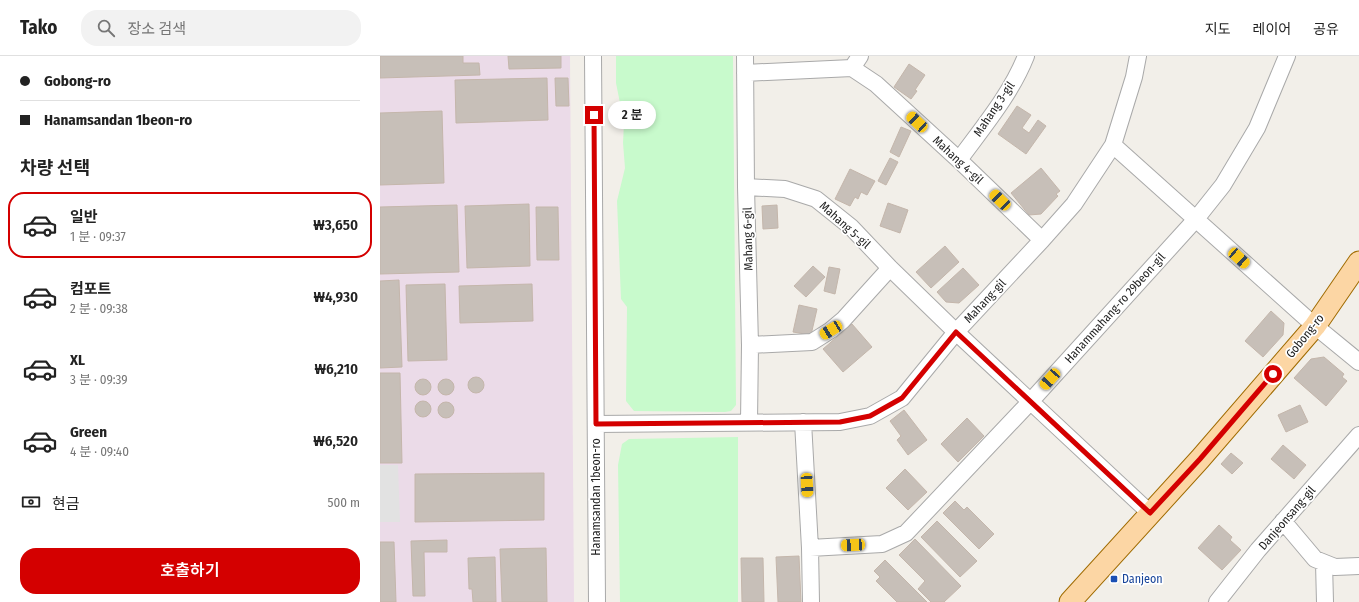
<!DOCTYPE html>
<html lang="ko">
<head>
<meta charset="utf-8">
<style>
  body { margin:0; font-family:"Fira Sans Condensed","Noto Sans KR",sans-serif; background:#f2f2f2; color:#222; height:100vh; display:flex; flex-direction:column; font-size:15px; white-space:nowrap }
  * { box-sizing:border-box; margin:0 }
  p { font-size:13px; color:#767676 }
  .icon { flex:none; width:22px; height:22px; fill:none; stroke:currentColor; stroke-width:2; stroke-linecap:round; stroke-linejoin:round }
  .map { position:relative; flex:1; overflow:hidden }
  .side { display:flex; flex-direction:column; background:#fff; width:380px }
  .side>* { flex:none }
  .guide { display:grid; align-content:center; height:88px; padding:0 20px; background:#fff }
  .end { position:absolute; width:18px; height:18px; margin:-9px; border:5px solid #d40000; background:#fff; box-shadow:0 0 0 2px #fff }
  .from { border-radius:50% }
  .bubble { position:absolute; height:28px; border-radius:14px; background:#fff; box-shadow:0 2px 6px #0003; font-size:13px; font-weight:600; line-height:28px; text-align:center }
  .car { position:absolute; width:12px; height:24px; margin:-12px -6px; border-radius:5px; box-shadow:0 0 3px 1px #0007; background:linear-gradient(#f5c518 24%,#345 0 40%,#f5c518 0 76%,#345 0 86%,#f5c518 0) }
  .guide b { display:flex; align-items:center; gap:14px; height:38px; font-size:15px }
  .guide b+b { border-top:1px solid #e0e0e0 }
  .guide i { width:10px; height:10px; background:#222 }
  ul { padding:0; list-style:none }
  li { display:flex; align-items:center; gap:12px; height:66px; margin:0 8px 6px; padding:0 12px; border:2px solid transparent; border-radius:16px }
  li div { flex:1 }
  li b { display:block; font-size:15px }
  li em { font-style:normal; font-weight:600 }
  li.on { border-color:#d40000 }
  li>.icon { width:36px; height:36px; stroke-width:1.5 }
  h2 { padding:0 20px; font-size:18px; line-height:48px }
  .pay { display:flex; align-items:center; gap:10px; height:44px; padding:0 20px; font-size:15px }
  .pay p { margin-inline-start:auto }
  .button { display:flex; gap:8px; margin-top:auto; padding:8px 20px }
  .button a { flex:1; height:46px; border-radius:16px; background:#d40000; color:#fff; font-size:16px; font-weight:600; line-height:46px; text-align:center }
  header { display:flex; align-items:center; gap:24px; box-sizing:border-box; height:56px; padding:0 20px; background:#fff; border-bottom:1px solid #e0e0e0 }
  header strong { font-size:19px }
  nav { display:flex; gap:22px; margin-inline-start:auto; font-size:14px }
  .search { width:280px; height:36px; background:#f2f2f2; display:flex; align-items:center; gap:10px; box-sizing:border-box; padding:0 14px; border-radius:16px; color:#767676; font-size:15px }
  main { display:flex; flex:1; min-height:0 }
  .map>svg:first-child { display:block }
  .industrial { fill:#ebdbe8 }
  .park { fill:#c8facc }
  .parking { fill:#e2e2e2 }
  .building { fill:#c7bfb8; stroke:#c4b6ab }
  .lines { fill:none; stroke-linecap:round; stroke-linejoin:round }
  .minor-casing { stroke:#a9a9a9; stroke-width:18 }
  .major-casing { stroke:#a06b00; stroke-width:23 }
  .minor { stroke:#fff; stroke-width:16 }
  .major { stroke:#fcd6a4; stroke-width:21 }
  .route { stroke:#d40000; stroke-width:5 }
  .transit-dot { fill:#1a4fb4; stroke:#fff; stroke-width:1.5 }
  .labels { text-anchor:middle; stroke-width:3.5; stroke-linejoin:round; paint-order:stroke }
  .street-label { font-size:12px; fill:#222; stroke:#fff }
  .transit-label { font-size:12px; fill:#164399; stroke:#fff; text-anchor:start }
</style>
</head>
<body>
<header>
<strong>Tako</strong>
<div class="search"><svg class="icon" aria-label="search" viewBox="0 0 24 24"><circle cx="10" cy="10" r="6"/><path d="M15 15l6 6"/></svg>장소 검색</div>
<nav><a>지도</a><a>레이어</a><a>공유</a></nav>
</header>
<main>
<section class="side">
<div class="guide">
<b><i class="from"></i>Gobong-ro</b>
<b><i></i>Hanamsandan 1beon-ro</b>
</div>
<h2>차량 선택</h2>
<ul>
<li class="on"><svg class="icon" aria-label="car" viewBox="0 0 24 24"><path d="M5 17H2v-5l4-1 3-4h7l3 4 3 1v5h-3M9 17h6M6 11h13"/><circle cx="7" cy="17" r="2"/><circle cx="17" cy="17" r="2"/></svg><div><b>일반</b><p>1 분 · 09:37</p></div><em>₩3,650</em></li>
<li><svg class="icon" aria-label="car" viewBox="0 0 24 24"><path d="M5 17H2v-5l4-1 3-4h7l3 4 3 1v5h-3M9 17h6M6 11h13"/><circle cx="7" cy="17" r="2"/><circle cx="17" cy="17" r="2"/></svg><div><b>컴포트</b><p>2 분 · 09:38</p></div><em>₩4,930</em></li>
<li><svg class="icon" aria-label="car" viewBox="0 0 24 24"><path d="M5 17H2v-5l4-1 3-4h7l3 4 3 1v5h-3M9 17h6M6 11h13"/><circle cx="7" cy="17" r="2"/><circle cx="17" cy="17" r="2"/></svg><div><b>XL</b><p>3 분 · 09:39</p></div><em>₩6,210</em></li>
<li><svg class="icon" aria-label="car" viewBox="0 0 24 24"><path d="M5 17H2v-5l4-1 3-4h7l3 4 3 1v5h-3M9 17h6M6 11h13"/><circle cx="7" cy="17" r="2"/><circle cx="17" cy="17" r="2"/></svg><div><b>Green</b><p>4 분 · 09:40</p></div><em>₩6,520</em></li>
</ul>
<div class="pay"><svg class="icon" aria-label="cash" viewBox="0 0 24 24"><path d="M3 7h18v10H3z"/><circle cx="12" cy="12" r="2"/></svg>현금<p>500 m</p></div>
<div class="button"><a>호출하기</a></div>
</section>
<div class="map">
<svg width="979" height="546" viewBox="0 0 979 546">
  <rect width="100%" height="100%" fill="#f2efe9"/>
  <!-- industrial -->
  <path class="industrial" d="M0,0H190L194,546H0Z"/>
  <!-- park -->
  <path class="park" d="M236,0H353L356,349L351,355L345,356L254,355L246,345L247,251L241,243L237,145L245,112L243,87L244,67L236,27Z
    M358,381V546H240L238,409L242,388L249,383Z"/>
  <!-- parking -->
  <path class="parking" d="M0,409H18L20,466H0Z"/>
  <!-- building -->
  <path class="building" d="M0,0H83V7H99L100,19L0,22Z
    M128,0H181V12L129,13Z
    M529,8L545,19L535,34L537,35L531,43L514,31Z
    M167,22L168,64L76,67L75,24Z
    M175,22H188L189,50H176Z
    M637,50L651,59L642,72L649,77L658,64L666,70L646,98L618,78Z
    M62,55L64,127L0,129V57Z
    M521,71L531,75L519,101L510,96Z
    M510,102L518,106L506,129L498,125Z
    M661,112L680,135L676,138L678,140L661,158L649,159L631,137Z
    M470,113L495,125L487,139L481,136L478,143L475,141L470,150L455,143Z
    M508,147L528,154L520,177L500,170Z
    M149,148L150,210L87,212L85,150Z
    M77,149L79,216L0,218V151Z
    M397,149L398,172L383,173L382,150Z
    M156,151H178L179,204H157Z
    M565,190L579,206L551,232L536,216Z
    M433,210L445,221L426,241L414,230Z
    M449,211L460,213L455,238L444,235Z
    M583,212L599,229L579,247L566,246L557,236Z
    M19,224L22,311L0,312V225Z
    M65,228L67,304L28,305L26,229Z
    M152,228L153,265L80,267L79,230Z
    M419,249L437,253L431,279L413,276Z
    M891,255L904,267L903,279L883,301L865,285Z
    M472,268L492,291L463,316L443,293Z
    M944,301L964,318L962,321L967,325L946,350L914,322L931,303Z
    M0,317H20L22,407H0Z
    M88 329a8 8 0 1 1 16 0a8 8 0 1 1-16 0Z
    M35 331a8 8 0 1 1 16 0a8 8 0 1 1-16 0Z
    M58 331a8 8 0 1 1 16 0a8 8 0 1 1-16 0Z
    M35 353a8 8 0 1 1 16 0a8 8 0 1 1-16 0Z
    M58 354a8 8 0 1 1 16 0a8 8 0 1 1-16 0Z
    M920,349L928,366L906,376L898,359Z
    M524,354L547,384L528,399L517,384L521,380L510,365Z
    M587,362L604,380L578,406L561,388Z
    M903,389L926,409L914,423L891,403Z
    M851,397L863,407L852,418L841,408Z
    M525,413L547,436L528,454L506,432Z
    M164,417V464L35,466V418Z
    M575,445L584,454L587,451L614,478L599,493L563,457Z
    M557,465L597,505L580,521L541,481Z
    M839,469L852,481L850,484L861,494L842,514L818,492Z
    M535,483L581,530L564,546H551L538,533L545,525L519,499Z
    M67,484V496H44L45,540H33L31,485Z
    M0,486H14L16,546H0Z
    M166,492L167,546H122L120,493Z
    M419,500L421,546H398L396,501Z
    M115,501L116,546H93L92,533H89L88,502Z
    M361,502H383L384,546H362Z
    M505,504L547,546H517L496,525L500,521L494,515Z"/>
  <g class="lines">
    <defs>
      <path id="minor" d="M213,0L217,546
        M365,0L366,131L370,289L369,366
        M472,12L480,0
        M365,17L472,12L496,28L579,104L662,184
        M733,89L935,270L979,306
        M579,104C603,71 631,38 646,0
        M366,131L405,133L436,143L471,171L510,212L576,276L770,457
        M370,289L432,286L451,274L463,264L510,212
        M423,366L430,492L431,546
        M216,368L460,366L490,360L522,342L576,276L662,184L694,148L733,89L754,21L758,0
        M903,465L935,503L955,511L979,510
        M430,492L502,488L526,477L650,346L816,163L843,129L877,72L907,0
        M944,507L945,546
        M837,546L878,494L979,379"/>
      <path id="major" d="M690,546L820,403L935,270L979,206"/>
    </defs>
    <!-- minor casing -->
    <use href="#minor" class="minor-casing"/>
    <!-- major casing -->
    <use href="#major" class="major-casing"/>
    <!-- minor -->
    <use href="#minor" class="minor"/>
    <!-- major -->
    <use href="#major" class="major"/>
  </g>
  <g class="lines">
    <!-- route -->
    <path class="route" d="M214,59L216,368L460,366L490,360L522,342L576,276L770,457L820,403L893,318"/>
  </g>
  <!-- markers -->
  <rect class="transit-dot" x="730" y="519" width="8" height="8" rx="2"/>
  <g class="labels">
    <!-- street labels -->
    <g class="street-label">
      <text transform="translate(614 53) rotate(-56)" y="4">Mahang 3-gil</text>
      <text transform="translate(578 104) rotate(43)" y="4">Mahang 4-gil</text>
      <text transform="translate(465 169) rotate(42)" y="4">Mahang 5-gil</text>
      <text transform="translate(368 183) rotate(-91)" y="4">Mahang 6-gil</text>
      <text transform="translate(605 245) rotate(-47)" y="4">Mahang-gil</text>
      <text transform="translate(735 252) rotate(-48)" y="4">Hanammahang-ro 29beon-gil</text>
      <text transform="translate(925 280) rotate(-51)" y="4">Gobong-ro</text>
      <text transform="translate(216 441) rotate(-90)" y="4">Hanamsandan 1beon-ro</text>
      <text transform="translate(907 462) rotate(-49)" y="4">Danjeonsang-gil</text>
    </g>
    <!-- transit labels -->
    <g class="transit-label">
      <text x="742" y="527">Danjeon</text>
    </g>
  </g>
</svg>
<i class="end from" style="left:893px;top:318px"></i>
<i class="end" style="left:214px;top:59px"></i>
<div class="bubble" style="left:228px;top:45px;width:48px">2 분</div>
<i class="car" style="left:537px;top:66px;rotate:313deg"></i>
<i class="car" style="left:620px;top:144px;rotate:314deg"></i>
<i class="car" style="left:859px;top:202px;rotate:132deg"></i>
<i class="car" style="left:451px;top:274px;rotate:238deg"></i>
<i class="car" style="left:670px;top:323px;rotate:222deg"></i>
<i class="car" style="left:427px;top:429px;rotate:177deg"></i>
<i class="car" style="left:473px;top:489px;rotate:267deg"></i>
</div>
</main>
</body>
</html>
